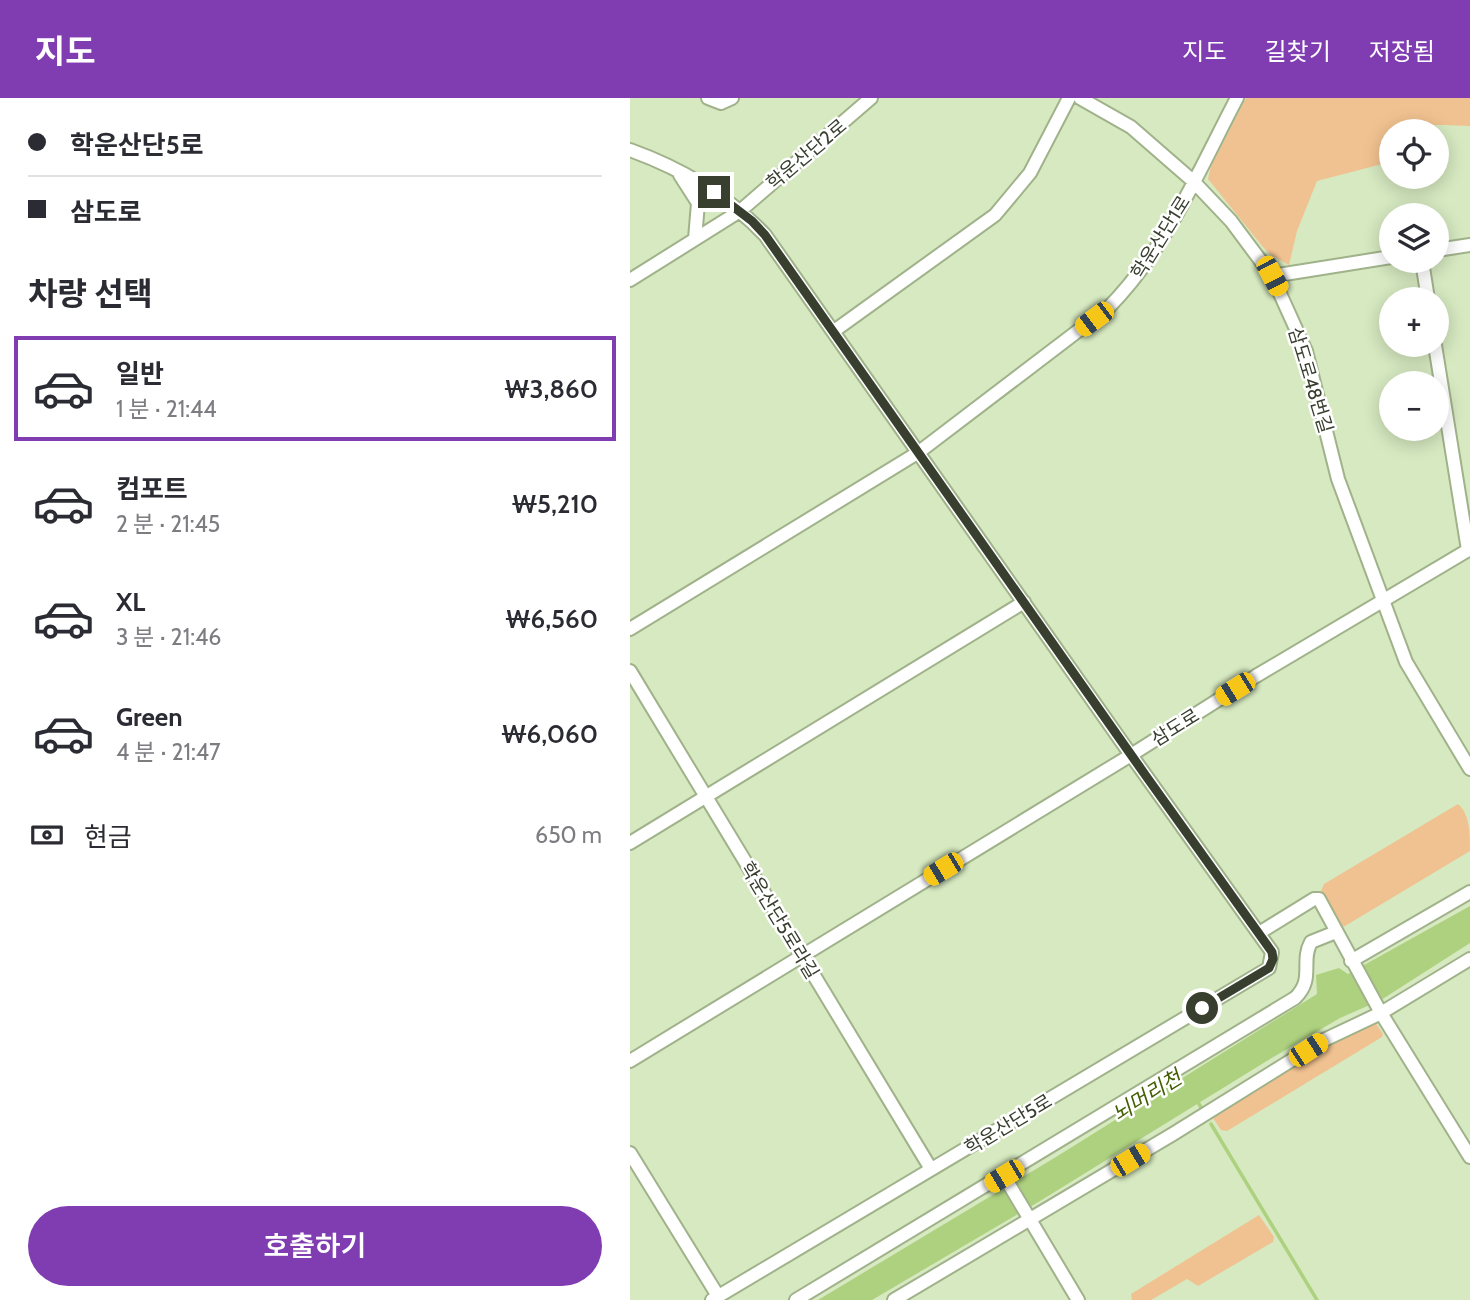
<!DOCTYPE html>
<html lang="ko">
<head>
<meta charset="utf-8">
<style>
  body { margin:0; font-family:Cabin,"Noto Sans KR",sans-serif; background:#f2f2f3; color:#2b2b33; height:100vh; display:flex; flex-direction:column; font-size:26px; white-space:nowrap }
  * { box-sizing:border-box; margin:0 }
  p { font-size:23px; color:#7c7c81 }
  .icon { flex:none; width:38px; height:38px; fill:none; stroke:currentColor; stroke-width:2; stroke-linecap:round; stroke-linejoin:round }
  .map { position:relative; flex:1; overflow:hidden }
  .sheet { display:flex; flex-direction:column; background:#fff; width:630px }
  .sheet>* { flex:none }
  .banner { display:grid; align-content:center; height:154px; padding:0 28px; background:#fff }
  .controls { position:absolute; left:749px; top:21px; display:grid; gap:14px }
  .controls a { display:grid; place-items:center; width:70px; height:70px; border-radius:50%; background:#fff; box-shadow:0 4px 18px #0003; font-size:35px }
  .end { position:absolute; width:32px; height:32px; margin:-16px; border:9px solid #383f2f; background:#fff; box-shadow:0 0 0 4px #fff }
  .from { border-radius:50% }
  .car { position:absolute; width:21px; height:42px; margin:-21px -10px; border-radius:9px; box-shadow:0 0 5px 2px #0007; background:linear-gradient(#f5c518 24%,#345 0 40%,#f5c518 0 76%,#345 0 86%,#f5c518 0) }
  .banner b { display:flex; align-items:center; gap:24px; height:66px; font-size:26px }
  .banner b+b { border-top:2px solid #e1e1e2 }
  .banner i { width:18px; height:18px; background:#2b2b33 }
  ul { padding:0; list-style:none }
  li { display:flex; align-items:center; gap:21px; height:105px; margin:0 14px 10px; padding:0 14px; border:4px solid transparent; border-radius:0px }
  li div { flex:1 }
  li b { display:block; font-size:26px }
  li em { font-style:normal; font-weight:600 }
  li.active { border-color:#803db1 }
  li>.icon { width:63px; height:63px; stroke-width:1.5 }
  h2 { padding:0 28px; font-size:32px; line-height:84px }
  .pay { display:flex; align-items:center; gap:18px; height:77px; padding:0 28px; font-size:26px }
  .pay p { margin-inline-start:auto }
  .cta { display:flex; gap:14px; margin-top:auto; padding:14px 28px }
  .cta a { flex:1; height:80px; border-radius:42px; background:#803db1; color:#fff; font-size:28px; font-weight:600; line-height:80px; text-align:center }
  header { display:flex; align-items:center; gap:42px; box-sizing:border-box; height:98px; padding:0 35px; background:#803db1; color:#fff }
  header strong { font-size:33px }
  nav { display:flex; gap:38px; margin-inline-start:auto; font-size:24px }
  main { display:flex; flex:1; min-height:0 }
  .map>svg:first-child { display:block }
  .green { fill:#f1c291 }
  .water { fill:#aed17f }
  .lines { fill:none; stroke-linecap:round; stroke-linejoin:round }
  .stream { stroke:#aed17f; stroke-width:3.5 }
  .minor-casing { stroke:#a0b28a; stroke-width:16 }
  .minor { stroke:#fff; stroke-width:12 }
  .route { stroke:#383f2f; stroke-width:9 }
  .labels { text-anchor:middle; stroke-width:5; stroke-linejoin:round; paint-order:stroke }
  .street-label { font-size:19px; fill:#383f2f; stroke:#fff }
  .water-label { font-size:21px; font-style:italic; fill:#436002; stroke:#fff }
</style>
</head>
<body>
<header>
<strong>지도</strong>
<nav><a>지도</a><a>길찾기</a><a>저장됨</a></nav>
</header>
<main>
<section class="sheet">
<div class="banner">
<b><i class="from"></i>학운산단5로</b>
<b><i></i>삼도로</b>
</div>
<h2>차량 선택</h2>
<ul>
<li class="active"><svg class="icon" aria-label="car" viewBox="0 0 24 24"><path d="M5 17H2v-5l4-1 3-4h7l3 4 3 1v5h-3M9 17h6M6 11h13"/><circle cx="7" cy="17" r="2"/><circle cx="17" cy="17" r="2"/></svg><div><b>일반</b><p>1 분 · 21:44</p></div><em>₩3,860</em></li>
<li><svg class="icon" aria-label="car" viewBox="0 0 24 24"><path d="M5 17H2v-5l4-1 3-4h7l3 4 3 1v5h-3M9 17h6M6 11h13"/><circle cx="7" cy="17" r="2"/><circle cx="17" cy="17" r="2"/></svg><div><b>컴포트</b><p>2 분 · 21:45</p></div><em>₩5,210</em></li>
<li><svg class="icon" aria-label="car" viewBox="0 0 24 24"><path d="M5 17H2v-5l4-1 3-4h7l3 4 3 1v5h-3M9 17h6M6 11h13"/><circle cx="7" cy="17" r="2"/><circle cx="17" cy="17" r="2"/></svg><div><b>XL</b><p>3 분 · 21:46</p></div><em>₩6,560</em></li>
<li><svg class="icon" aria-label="car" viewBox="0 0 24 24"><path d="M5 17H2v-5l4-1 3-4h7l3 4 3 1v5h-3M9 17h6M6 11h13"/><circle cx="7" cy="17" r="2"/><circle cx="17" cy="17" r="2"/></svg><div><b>Green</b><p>4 분 · 21:47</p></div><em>₩6,060</em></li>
</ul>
<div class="pay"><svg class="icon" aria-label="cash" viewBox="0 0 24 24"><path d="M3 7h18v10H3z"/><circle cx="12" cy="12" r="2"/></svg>현금<p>650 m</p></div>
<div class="cta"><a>호출하기</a></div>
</section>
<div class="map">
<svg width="840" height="1202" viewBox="0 0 840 1202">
  <rect width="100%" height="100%" fill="#d6e9c0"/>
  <!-- green -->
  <path class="green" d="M616,0H840V28C810,27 774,23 751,42L760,64L687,83L667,133L659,167L641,157L633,149L578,81L581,68Z
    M828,706C840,716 840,736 840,753L715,828L710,829L691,793L694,786Z
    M745,924L753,936L752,939L597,1033L591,1032L583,1020L701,944Z
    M629,1117L644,1139L643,1144L568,1188L557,1181L521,1202H502L501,1196Z"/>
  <!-- water -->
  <path class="water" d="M840,808V845L751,902L710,920L640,961L410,1103L242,1202H188L426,1059L687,896L686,877L709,870L718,876Z"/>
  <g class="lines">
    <!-- stream -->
    <path class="stream" d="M566,1001L572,1011
      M581,1026L687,1202"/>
    <defs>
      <path id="minor" d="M78,0L91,5L102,0
        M450,0L501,29L563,83L601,123L642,178L676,253L708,381L776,564L840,671
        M0,52C50,70 98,98 135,137L501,657L626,578L840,451
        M50,77L68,105L65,141
        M807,152L840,147
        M792,163L798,201
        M642,178L761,159
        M0,182L110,113L241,0
        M204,233L365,117L400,75L439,0
        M805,247L838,452
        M0,531L289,354L478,210C536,152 569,72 607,0
        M0,573L301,1071
        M0,745L394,504
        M629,835L684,801H689L751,915L840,1059
        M721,863L840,794
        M0,963L501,657L642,854L639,870L82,1202
        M0,1055L88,1198
        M374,1078L448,1202
        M166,1202L665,900C685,881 670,864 681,844L706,834
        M264,1202L543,1036L694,942L751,915L840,861"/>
    </defs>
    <!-- minor casing -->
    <use href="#minor" class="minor-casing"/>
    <!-- minor -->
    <use href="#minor" class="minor"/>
  </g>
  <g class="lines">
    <!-- route -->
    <path class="route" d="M84,94L122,123L135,137L516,678L642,854L643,861L639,870L572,910"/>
  </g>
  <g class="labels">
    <!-- street labels -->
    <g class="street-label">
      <text transform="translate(176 56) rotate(-40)" y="7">학운산단2로</text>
      <text transform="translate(530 139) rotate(-58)" y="7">학운산단1로</text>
      <text transform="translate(681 282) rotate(73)" y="7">삼도로48번길</text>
      <text transform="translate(545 629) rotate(-32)" y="7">삼도로</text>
      <text transform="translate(150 822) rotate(59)" y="7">학운산단5로라길</text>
      <text transform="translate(378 1026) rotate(-31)" y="7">학운산단5로</text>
    </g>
    <!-- water labels -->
    <g class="water-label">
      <text transform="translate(517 998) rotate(-32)" y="7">뇌머리천</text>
    </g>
  </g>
</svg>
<div class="controls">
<a><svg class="icon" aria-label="locate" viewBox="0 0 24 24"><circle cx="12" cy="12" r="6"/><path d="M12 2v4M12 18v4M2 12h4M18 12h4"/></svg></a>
<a><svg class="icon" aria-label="layers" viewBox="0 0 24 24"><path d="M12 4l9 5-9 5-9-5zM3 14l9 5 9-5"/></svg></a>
<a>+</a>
<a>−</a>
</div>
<i class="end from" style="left:572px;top:910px"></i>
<i class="end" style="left:84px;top:94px"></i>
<i class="car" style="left:642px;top:178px;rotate:152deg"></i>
<i class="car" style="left:464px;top:221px;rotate:233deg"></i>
<i class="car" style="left:605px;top:591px;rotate:238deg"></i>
<i class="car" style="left:313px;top:771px;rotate:239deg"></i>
<i class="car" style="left:678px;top:952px;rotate:57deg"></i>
<i class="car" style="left:500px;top:1062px;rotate:59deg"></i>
<i class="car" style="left:374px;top:1078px;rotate:239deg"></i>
</div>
</main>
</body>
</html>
